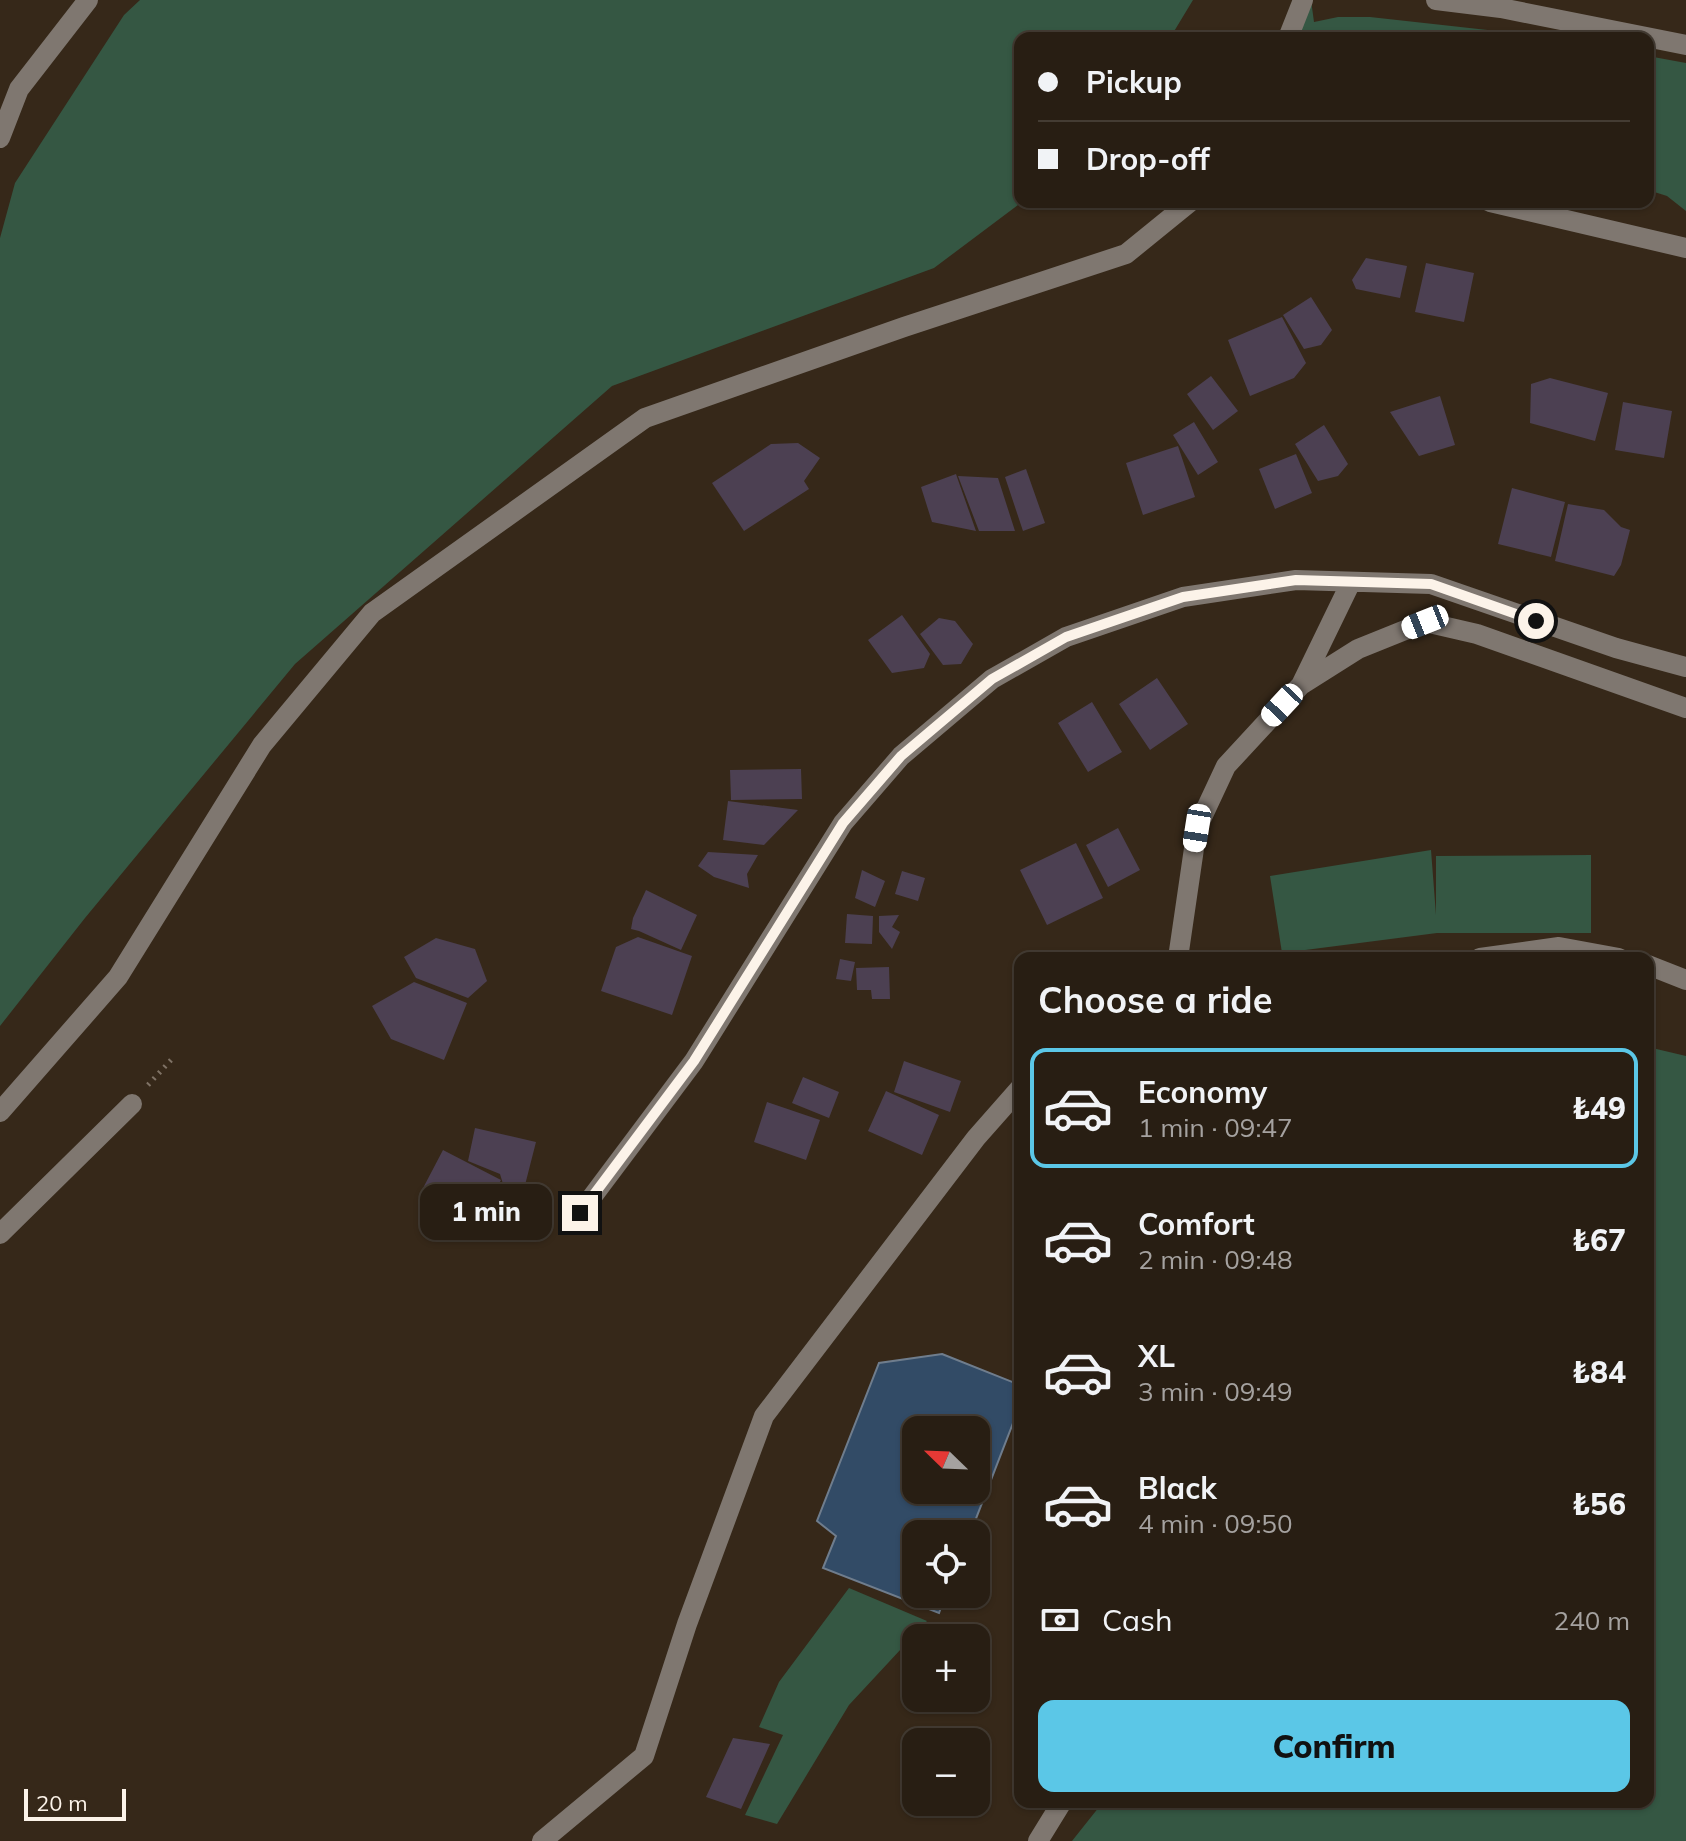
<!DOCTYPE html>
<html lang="en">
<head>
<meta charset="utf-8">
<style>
  body { margin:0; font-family:Mulish,sans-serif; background:#342b21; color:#f1f3f6; height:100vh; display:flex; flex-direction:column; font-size:30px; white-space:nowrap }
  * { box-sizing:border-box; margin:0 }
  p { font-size:26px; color:#a5a2a0 }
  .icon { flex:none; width:44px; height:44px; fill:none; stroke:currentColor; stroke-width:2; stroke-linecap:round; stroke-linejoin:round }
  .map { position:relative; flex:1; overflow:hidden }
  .drawer { position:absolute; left:1014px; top:952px; width:640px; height:856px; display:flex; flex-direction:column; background:#281e13; border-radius:16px; box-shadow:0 2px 6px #0004,0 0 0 2px #443c33 }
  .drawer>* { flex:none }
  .banner { position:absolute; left:1014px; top:32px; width:640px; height:176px; border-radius:16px; box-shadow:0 2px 6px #0004,0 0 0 2px #443c33; display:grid; align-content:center; height:176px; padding:0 24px; background:#281e13 }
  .needle { width:52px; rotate:293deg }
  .tools { position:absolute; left:902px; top:1416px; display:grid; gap:16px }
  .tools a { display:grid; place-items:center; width:88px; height:88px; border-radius:16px; background:#281e13; box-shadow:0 2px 6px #0004,0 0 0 2px #443c33; font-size:40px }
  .scale { position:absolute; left:24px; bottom:20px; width:102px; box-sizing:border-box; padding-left:8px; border:4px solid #fcf3e9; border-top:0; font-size:22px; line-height:28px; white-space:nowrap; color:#fcf3e9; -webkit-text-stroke:6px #362819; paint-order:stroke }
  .end { position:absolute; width:36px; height:36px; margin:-18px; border:10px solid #fcf3e9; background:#111; box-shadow:0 0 0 4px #111 }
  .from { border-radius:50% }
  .bubble { position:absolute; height:56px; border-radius:16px; background:#281e13; box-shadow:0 2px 6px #0004,0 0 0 2px #443c33; font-size:26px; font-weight:800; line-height:56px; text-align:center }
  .car { position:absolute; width:24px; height:48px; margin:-24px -12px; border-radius:10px; box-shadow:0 0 6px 2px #0007; background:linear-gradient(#fff 24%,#345 0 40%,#fff 0 76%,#345 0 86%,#fff 0) }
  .banner b { display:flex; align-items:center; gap:28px; height:76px; font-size:30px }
  .banner b+b { border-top:2px solid #443c33 }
  .banner i { width:20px; height:20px; background:#f1f3f6 }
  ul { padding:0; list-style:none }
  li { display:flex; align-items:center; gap:24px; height:120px; margin:0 16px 12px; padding:0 8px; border:4px solid transparent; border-radius:16px }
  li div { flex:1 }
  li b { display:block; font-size:30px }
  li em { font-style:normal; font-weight:800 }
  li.selected { border-color:#5bc7e7 }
  li>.icon { width:72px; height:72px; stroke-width:1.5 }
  h2 { padding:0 24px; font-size:36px; line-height:96px }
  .pay { display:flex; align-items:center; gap:20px; height:88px; padding:0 24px; font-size:30px }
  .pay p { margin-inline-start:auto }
  .cta { display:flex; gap:16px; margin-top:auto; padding:16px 24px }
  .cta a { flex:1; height:92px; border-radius:16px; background:#5bc7e7; color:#111; font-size:32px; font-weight:800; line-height:92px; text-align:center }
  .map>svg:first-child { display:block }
  .green { fill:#355743 }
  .water { fill:#324b66; stroke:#6f7d8d; stroke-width:2; fill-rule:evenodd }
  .building { fill:#4c4052 }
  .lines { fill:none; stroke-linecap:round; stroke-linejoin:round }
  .path { stroke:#7f7265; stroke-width:5; stroke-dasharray:2 6; stroke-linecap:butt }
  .minor { stroke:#7f7770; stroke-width:20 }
  .route { stroke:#fcf3e9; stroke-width:10 }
</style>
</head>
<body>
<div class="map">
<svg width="1686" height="1841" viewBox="0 0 1686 1841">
  <rect width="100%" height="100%" fill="#362819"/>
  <!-- green -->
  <path class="green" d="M140,0H1193L1170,38H1020L1022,202L934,268L612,386L295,664L85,918L0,1026V238L15,183L124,15Z
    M1311,0L1314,22L1338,17H1370L1559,38H1296Z
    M1648,56L1686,63V211L1667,196L1648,190Z
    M1431,850L1436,915V856L1591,855V933H1437L1282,953L1270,876Z
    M1648,1047L1686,1056V1841H1072L1103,1802H1648Z
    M849,1588L927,1621L849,1705L777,1824L745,1815L783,1735L759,1727L779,1682Z"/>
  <!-- water -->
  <path class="water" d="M942,1354L1020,1385V1405L970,1534H916V1594H946L939,1613L823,1568L836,1536L817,1521L879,1363ZM916,1430H976V1490H916Z"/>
  <!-- building -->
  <path class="building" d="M1366,258L1407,266L1400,298L1356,289L1352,280Z
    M1426,263L1474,273L1464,322L1415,312Z
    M1311,297L1332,330L1321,345L1304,349L1283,315Z
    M1282,317L1306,363L1294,378L1250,396L1228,340Z
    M1211,376L1238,411L1213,430L1187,394Z
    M1550,378L1608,393L1595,441L1530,423L1531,384Z
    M1440,396L1455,445L1419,456L1390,412Z
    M1623,402L1672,411L1664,458L1615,450Z
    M1194,422L1218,462L1198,475L1173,435Z
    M1324,425L1348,464L1338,476L1318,481L1295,444Z
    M798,443L820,458L804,481L809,489L744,531L712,483L771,444Z
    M1178,446L1195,497L1143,515L1126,463Z
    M1296,454L1312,493L1275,509L1259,469Z
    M1026,469L1045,523L1023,531L1005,477Z
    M956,474L957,477L976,531L932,522L921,487Z
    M958,476L998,478L1015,531H979Z
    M1512,488L1565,502L1551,557L1498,544Z
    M1568,504L1604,510L1621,527L1630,530L1621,565L1614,576L1555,561Z
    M902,615L930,654L924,668L892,673L868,640Z
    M939,618L955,621L973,644L961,664L943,665L920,634Z
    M1157,678L1188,724L1150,750L1119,704Z
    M1092,702L1122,752L1088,772L1058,723Z
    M801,769L802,799L731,800L730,770Z
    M728,801L798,810L764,845L723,840Z
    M1118,828L1140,870L1108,887L1086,845Z
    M1076,843L1103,898L1047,925L1020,870Z
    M708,852L758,855L747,874L749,888L714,877L698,866Z
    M862,870L885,881L875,907L855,898Z
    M902,871L925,878L918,901L895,894Z
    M646,890L697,915L681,950L639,931L631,929L633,918Z
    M847,914L873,916L872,944L845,943Z
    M899,915L892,927L900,932L892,949L879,932V916Z
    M638,937L692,956L672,1015L601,991L616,947Z
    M436,938L475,949L487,981L468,998L416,978L404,957Z
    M840,959L855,962L851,981L836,979Z
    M889,967L890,999H872L871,990H857L856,968Z
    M414,982L467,1003L444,1060L391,1039L372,1006Z
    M904,1061L961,1081L950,1112L894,1092Z
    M803,1077L839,1092L829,1118L792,1103Z
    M886,1091L939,1115L922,1155L868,1131Z
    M767,1102L820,1120L806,1160L754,1142Z
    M475,1128L536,1142L524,1189L503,1184L500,1174L468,1161Z
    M443,1150L501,1180L480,1221L422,1190Z
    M733,1738L770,1744L741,1809L706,1797Z"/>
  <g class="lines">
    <!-- path -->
    <path class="path" d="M148,1085L171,1060"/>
    <!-- minor -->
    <path class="minor" d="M1436,0L1501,8L1686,45
      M1288,38L1303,0
      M0,138L19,89L88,0
      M1490,202L1686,248
      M1301,685L1351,582
      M1178,958L1197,828L1226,766L1301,685L1358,649L1425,622L1477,634L1686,708
      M1480,958L1559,947L1619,958
      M1648,965L1686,980
      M0,1112L118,977L262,745L372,613L645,418L904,327L1126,254L1190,202
      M580,1213L694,1061L843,823L901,756L992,679L1066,637L1183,597L1296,580L1431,584L1616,648L1686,667
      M0,1234L132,1104
      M542,1841L644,1756L687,1624L764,1416L976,1138L1020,1088
      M1038,1841L1062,1802"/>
  </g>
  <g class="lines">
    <!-- route -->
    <path class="route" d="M580,1213L694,1061L843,823L901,756L992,679L1066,637L1183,597L1296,580L1431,584L1536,621"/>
  </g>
</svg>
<div class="tools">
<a><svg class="needle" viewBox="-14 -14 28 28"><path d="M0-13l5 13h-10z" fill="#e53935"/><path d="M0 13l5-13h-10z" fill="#a5a2a0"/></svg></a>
<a><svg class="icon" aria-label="locate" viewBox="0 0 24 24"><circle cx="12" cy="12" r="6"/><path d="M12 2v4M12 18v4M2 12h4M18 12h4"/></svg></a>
<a>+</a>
<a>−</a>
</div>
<div class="scale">20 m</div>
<i class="end from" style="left:1536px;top:621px"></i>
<i class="end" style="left:580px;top:1213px"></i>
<div class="bubble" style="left:420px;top:1184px;width:132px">1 min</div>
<i class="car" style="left:1425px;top:622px;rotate:248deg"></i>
<i class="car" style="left:1282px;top:705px;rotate:223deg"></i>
<i class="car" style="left:1197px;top:828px;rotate:189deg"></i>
<div class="banner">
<b><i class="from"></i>Pickup</b>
<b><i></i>Drop-off</b>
</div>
<section class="drawer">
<h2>Choose a ride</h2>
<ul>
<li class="selected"><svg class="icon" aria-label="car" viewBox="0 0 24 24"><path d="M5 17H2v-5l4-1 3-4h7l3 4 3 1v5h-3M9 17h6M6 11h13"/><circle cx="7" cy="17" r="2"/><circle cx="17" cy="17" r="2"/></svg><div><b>Economy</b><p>1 min · 09:47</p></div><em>₺49</em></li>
<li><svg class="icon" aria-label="car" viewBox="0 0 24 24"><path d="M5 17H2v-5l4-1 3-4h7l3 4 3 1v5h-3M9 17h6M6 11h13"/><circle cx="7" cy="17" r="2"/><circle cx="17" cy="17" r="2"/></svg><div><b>Comfort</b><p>2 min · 09:48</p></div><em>₺67</em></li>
<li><svg class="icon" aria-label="car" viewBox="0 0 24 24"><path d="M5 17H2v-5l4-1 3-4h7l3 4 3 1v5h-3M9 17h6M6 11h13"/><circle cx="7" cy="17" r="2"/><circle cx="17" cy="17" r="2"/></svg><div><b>XL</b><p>3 min · 09:49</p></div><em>₺84</em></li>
<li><svg class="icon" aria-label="car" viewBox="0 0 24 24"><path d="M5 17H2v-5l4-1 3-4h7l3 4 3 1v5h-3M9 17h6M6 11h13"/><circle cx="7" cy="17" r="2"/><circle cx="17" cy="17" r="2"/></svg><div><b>Black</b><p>4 min · 09:50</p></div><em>₺56</em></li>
</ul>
<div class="pay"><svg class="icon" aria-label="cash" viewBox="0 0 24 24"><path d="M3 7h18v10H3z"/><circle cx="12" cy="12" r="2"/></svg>Cash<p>240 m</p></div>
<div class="cta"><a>Confirm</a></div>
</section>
</div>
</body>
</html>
